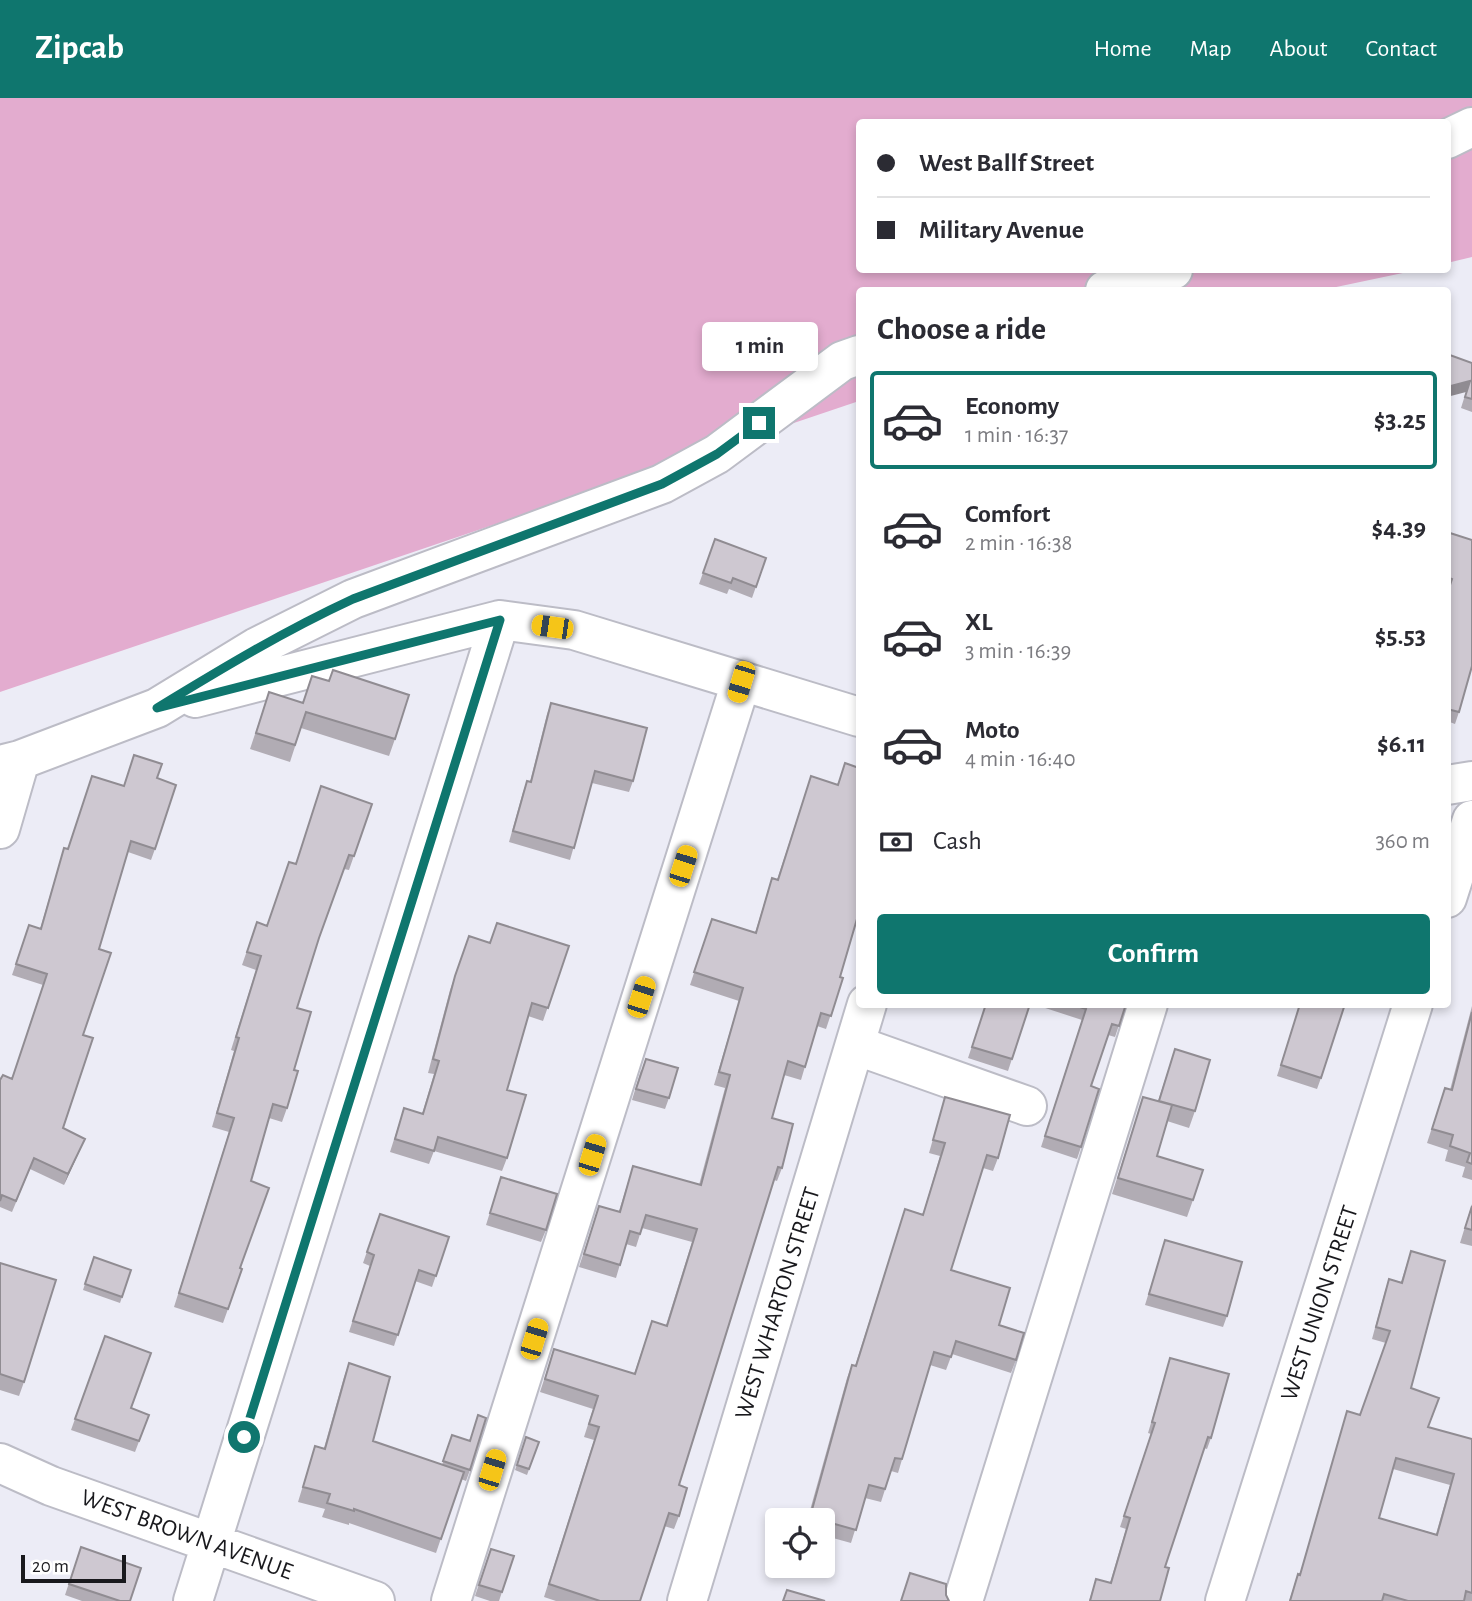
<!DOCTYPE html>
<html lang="en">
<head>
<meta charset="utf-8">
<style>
  body { margin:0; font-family:"Alegreya Sans",sans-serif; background:#f2f2f3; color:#2b2b33; height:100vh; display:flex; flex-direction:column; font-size:26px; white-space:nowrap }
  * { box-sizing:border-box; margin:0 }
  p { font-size:23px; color:#7c7c81 }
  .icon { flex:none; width:38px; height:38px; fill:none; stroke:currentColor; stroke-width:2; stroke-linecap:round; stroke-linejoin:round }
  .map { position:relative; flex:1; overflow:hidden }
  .details { position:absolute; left:856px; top:189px; width:595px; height:721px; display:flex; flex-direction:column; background:#fff; border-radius:7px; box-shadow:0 4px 10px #0003 }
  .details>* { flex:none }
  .top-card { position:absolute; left:856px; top:21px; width:595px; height:154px; border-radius:7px; box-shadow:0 4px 10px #0003; display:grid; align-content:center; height:154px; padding:0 21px; background:#fff }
  .buttons { position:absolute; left:765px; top:1410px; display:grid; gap:14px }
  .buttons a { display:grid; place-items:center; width:70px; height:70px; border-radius:7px; background:#fff; box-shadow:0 4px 10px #0003; font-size:35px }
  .scale { position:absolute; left:21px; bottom:18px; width:105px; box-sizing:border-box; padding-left:7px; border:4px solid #19191d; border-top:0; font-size:19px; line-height:24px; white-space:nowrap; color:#19191d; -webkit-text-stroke:5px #fff; paint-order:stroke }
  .end { position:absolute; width:32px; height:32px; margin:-16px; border:9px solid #0f766e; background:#fff; box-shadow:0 0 0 4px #fff }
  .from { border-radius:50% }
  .bubble { position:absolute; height:49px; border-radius:7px; background:#fff; box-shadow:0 4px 10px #0003; font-size:23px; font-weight:700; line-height:49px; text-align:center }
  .car { position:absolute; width:21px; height:42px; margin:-21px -10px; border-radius:9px; box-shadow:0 0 5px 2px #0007; background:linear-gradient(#f5c518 24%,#345 0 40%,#f5c518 0 76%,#345 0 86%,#f5c518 0) }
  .top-card b { display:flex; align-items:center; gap:24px; height:66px; font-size:26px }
  .top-card b+b { border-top:2px solid #e1e1e2 }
  .top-card i { width:18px; height:18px; background:#2b2b33 }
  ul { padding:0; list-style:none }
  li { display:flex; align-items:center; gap:21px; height:98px; margin:0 14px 10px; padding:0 7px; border:4px solid transparent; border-radius:7px }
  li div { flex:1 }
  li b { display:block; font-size:26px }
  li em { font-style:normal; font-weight:700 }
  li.selected { border-color:#0f766e }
  li>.icon { width:63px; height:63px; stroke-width:1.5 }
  h2 { padding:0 21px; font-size:32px; line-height:84px }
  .pay { display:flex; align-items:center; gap:18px; height:77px; padding:0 21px; font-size:26px }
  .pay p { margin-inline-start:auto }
  .action { display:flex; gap:14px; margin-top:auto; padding:14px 21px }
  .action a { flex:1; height:80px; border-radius:7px; background:#0f766e; color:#fff; font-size:28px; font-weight:700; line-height:80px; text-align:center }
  header { display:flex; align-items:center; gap:42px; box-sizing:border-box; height:98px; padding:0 35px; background:#0f766e; color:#fff }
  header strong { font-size:33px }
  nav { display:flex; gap:38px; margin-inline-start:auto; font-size:24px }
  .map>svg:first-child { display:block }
  .green { fill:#e3accf }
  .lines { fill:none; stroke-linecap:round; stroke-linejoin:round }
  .minor-casing { stroke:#bcbcc6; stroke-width:42 }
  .minor { stroke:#fff; stroke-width:38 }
  .wall { fill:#b1acb4; fill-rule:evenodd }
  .shaded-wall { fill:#908c92 }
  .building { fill:#cec8d1; stroke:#908c92; stroke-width:2; fill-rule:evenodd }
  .route { stroke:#0f766e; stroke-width:9 }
  .labels { text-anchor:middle; stroke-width:5; stroke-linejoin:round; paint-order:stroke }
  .street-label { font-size:24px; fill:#19191d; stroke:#fff }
</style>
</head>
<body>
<header>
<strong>Zipcab</strong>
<nav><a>Home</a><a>Map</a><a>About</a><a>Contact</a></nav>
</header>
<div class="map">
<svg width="1472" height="1503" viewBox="0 0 1472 1503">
  <rect width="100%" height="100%" fill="#ececf6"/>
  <!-- green -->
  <path class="green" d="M0,0H1472V159L1447,165V24H859V172H1417L1322,192H859V303L0,594Z"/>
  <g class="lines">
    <defs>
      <path id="minor" d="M1447,41L1472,29
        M1105,192L1137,185L1173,172
        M195,600L500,522L574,532L859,619
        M0,667L20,662L157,610L257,549L353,501L662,386L717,356L842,263L859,257
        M1447,687L1472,683
        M0,731L20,662
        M1447,800L1472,722
        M855,947L1027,1008
        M0,1365L51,1388L375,1503
        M193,1503L500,522
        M451,1503L741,584
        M687,1503L867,906
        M963,1503L1148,906
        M1225,1503L1413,906"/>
    </defs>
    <!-- minor casing -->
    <use href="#minor" class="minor-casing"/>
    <!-- minor -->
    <use href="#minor" class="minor"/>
  </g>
  <!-- wall -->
  <path class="wall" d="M1472,265V314L1461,310L1466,294Z
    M1450,435L1459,614L1455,626L1447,623V443Z
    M715,441L766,460L752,500L729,491L727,496L699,486Z
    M312,578L395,641L389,658L301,630L290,664L250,651L269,594L303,605Z
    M551,605L633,683L629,694L592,685L570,762L509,744L523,694L527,683L530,684L547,616Z
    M811,678L840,879L843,880L826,931L817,928L801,982L784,977L772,1020L782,1070L777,1083L774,1082L679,1387V1418L674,1431L664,1428L640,1503H556L544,1499L594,1342L584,1339L593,1311L540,1294L554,1251L634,1276L652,1223L666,1227L692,1144L642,1130L636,1149L626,1146L616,1180L579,1169L599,1108L619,1113L633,1068L699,1087L725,990L714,987L739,903L690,887L712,821L755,835L772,780L777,782Z
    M157,680L155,751L151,762L128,754L99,851L83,937L63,1030L80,1052L64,1087L30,1071L12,1114L0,1109V982L12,981L43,887L12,877L29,827L40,831L64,750L68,751L123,688Z
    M372,706L349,772L344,771L318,841L297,910L294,972L287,1010L282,1024L269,1020L251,1083L240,1170L228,1211L223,1225L174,1209L229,1034L212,1029L234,953L231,952L256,872L242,867L257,824L267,828L295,766Z
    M469,838L490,845L569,848L543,923L528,918L507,992V1060L502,1073L434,1053L429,1066L390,1054L404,1010L422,1016L434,976L428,975L450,892Z
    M986,906H1030L1008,973L968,960Z
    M1033,906H1126L1115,939L1108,937L1091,988L1081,1049L1077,1061L1041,1049L1082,922Z
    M1300,906L1321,980L1317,991L1277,978Z
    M1472,908V1082L1462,1079L1465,1069L1445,1063L1448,1052L1427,1045L1445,990L1450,992Z
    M1175,951L1195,1013L1189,1030L1167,1023L1157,1058L1193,1102L1187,1119L1112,1096L1143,999L1158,1003Z
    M641,972L669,1000L665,1011L632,1002Z
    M945,999L998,1060L993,1073L983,1070L951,1172L999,1227L1016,1262L1011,1275L952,1256L946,1272L930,1267L898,1375L891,1373L881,1404L865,1400L851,1445L822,1437V1423H807L847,1280L852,1267L855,1268L905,1111L923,1116L940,1058L929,1055Z
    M501,1079L546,1132L541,1144L486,1127Z
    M1472,1106V1148L1460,1145Z
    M380,1116L449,1139L432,1189L415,1183L394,1248L349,1234L370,1168L363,1165Z
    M1165,1142L1227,1218L1223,1229L1145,1207Z
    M1411,1153V1290L1428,1329L1472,1341V1503H1289L1298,1476L1300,1477L1347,1313L1360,1317L1386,1245L1372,1241L1385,1193L1389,1181L1401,1184ZM1393,1371L1450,1387L1436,1436L1379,1420Z
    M94,1159L131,1172L120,1205L83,1192Z
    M0,1165L24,1284L19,1298L0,1292Z
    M105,1238L131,1310L149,1317L135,1354L71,1332Z
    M1170,1260L1211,1340L1207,1351L1204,1350L1165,1469L1160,1503H1089L1096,1481L1110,1485L1126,1431L1120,1429L1151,1336L1148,1335Z
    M349,1265L373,1343L442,1367L452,1337L470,1372L466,1383L461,1381L436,1455L349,1425V1427L322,1419L325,1411L298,1404L315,1348L324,1350L344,1279Z
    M526,1339L539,1344L527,1377L515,1372Z
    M81,1449L130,1503H82L65,1497Z
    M487,1462L502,1494L499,1503H490L475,1498Z"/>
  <!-- shaded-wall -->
  <path class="shaded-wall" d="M1470,283L1466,294L1447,299V289Z
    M85,1041L80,1052L64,1087L68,1076Z"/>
  <!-- building -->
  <path class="building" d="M1447,256L1472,265V301L1465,299L1470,283L1447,289Z
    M1450,435L1472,442V568L1459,614L1447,611V496L1452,481L1447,479V444Z
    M715,441L766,460L756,489L733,480L731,485L703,475Z
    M333,572L409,597L395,641L306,614L295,647L256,635L269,594L303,605L312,578L329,583Z
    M551,605L647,630L633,683L595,673L574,750L513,733L527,683L531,684Z
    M134,657L162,666L157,680L176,687L155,751L131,743L99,851L111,855L83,937L93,940L63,1030L85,1041L68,1076L34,1060L16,1103L2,1097L0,1103V982L3,977L12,981L47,876L16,866L29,827L41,831L64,750L68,751L92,678L124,688Z
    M845,665L859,670V814L840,879L843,880L831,918L821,915L805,969L788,963L772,1020L793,1026L782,1070L778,1069L679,1387L687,1390L679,1418L669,1415L640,1503H600L549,1486L599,1329L589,1326L598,1298L545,1281L554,1251L635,1276L652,1223L667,1228L697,1131L646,1117L640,1136L630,1133L620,1167L584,1156L599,1108L620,1114L633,1068L701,1087L730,977L719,974L743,890L694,874L712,821L756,835L772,780L778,782L811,678L838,687Z
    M321,688L372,706L354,758L349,757L319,840L297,910L311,914L294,972L298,973L287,1010L273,1006L251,1083L269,1090L240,1170L242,1171L228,1211L179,1195L234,1020L217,1015L239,940L236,939L261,858L247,854L257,824L267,828L289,764L296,766Z
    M497,825L569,848L548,910L532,905L507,992L526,997L507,1060L438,1039L434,1053L395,1041L404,1010L423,1016L439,963L433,961L455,878L469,838L490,845Z
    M986,906H1030L1012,961L972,949Z
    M1071,906H1126L1119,928L1112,926L1091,988L1099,991L1081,1049L1045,1038L1086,911Z
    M1300,906H1345L1321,980L1281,967Z
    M1472,914V1066L1467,1064L1470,1055L1450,1048L1453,1037L1432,1031L1445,990L1452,992Z
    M1175,951L1210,962L1195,1013L1159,1003Z
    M646,961L678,970L669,1000L636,991Z
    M945,999L1010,1017L998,1060L987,1057L951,1172L1010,1190L999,1227L1024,1235L1016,1262L956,1243L951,1259L934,1254L902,1361L895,1360L885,1391L869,1387L856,1432L810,1419L852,1267L856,1268L905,1111L923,1117L945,1045L933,1042Z
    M1143,999L1172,1007L1157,1058L1203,1072L1193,1102L1118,1080Z
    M501,1079L557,1096L546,1132L490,1115Z
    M1472,1108V1132L1465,1130Z
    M380,1116L449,1139L436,1178L419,1172L398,1237L353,1223L374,1157L367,1154Z
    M1165,1142L1242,1164L1227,1218L1149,1196Z
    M1411,1153L1445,1163L1411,1290L1439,1300L1428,1329L1472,1341V1495L1466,1493L1464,1503H1408L1384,1496L1382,1503H1290L1298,1476L1300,1477L1347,1313L1360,1317L1390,1233L1376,1229L1389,1181L1402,1185ZM1396,1360L1454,1376L1437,1437L1379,1420Z
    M94,1159L131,1172L122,1199L85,1186Z
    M0,1165L56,1182L24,1284L0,1276Z
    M105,1238L151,1255L131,1310L149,1317L139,1343L75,1321Z
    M1170,1260L1229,1276L1211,1340L1208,1339L1165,1469L1169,1470L1160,1503H1090L1096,1481L1111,1485L1130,1420L1124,1418L1155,1325L1152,1324Z
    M349,1265L390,1279L373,1343L464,1374L441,1441L354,1411V1413L327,1405L330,1396L303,1389L315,1348L325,1351Z
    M478,1317L486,1320L470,1372L443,1363L452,1337L470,1343Z
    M526,1339L539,1344L529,1371L517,1367Z
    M81,1449L141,1470L130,1503H120L69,1486Z
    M491,1451L514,1458L502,1494L479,1487Z
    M910,1475L946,1486V1497L949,1503H901Z
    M787,1492L825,1503H783Z"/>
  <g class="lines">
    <!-- route -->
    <path class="route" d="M244,1339L500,522L157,610C221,571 284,533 353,501L662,386L717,356L759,325"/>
  </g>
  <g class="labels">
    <!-- street labels -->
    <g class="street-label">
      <text transform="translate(777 1205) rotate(-73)" y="8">WEST WHARTON STREET</text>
      <text transform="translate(1319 1205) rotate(-72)" y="8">WEST UNION STREET</text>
      <text transform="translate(187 1436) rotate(20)" y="8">WEST BROWN AVENUE</text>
    </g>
  </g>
</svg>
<div class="buttons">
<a><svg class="icon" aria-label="locate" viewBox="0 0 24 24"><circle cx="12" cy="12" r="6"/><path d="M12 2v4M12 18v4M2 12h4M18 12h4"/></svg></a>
</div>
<div class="scale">20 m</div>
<i class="end from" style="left:244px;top:1339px"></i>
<i class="end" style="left:759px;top:325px"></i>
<div class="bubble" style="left:702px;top:224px;width:116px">1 min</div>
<i class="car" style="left:552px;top:529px;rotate:278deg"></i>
<i class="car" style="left:741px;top:584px;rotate:197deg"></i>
<i class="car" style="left:683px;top:768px;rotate:18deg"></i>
<i class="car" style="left:641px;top:899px;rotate:18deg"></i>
<i class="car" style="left:592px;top:1057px;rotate:17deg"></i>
<i class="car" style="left:534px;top:1241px;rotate:17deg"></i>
<i class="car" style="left:492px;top:1372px;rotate:17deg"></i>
<div class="top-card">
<b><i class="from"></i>West Ballf Street</b>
<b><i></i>Military Avenue</b>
</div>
<section class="details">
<h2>Choose a ride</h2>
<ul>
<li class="selected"><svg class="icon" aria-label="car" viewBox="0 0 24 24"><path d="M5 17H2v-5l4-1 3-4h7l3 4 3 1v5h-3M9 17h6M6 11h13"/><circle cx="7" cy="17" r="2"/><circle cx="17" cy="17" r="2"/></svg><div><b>Economy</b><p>1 min · 16:37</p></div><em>$3.25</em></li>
<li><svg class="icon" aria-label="car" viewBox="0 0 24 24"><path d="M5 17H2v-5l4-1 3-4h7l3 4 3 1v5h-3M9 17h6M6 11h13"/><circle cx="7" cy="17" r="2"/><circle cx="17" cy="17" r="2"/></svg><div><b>Comfort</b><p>2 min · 16:38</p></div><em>$4.39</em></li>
<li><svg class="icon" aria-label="car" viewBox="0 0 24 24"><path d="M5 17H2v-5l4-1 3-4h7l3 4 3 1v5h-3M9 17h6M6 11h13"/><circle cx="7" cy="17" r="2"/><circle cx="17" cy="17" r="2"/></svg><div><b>XL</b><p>3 min · 16:39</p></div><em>$5.53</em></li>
<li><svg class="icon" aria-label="car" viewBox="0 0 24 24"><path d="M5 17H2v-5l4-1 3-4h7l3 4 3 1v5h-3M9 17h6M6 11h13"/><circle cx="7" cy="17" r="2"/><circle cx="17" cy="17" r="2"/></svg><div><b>Moto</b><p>4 min · 16:40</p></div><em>$6.11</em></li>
</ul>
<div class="pay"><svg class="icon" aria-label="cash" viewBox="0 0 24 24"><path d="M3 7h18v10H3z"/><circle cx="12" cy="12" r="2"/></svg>Cash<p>360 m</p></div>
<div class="action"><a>Confirm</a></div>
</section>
</div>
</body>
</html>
